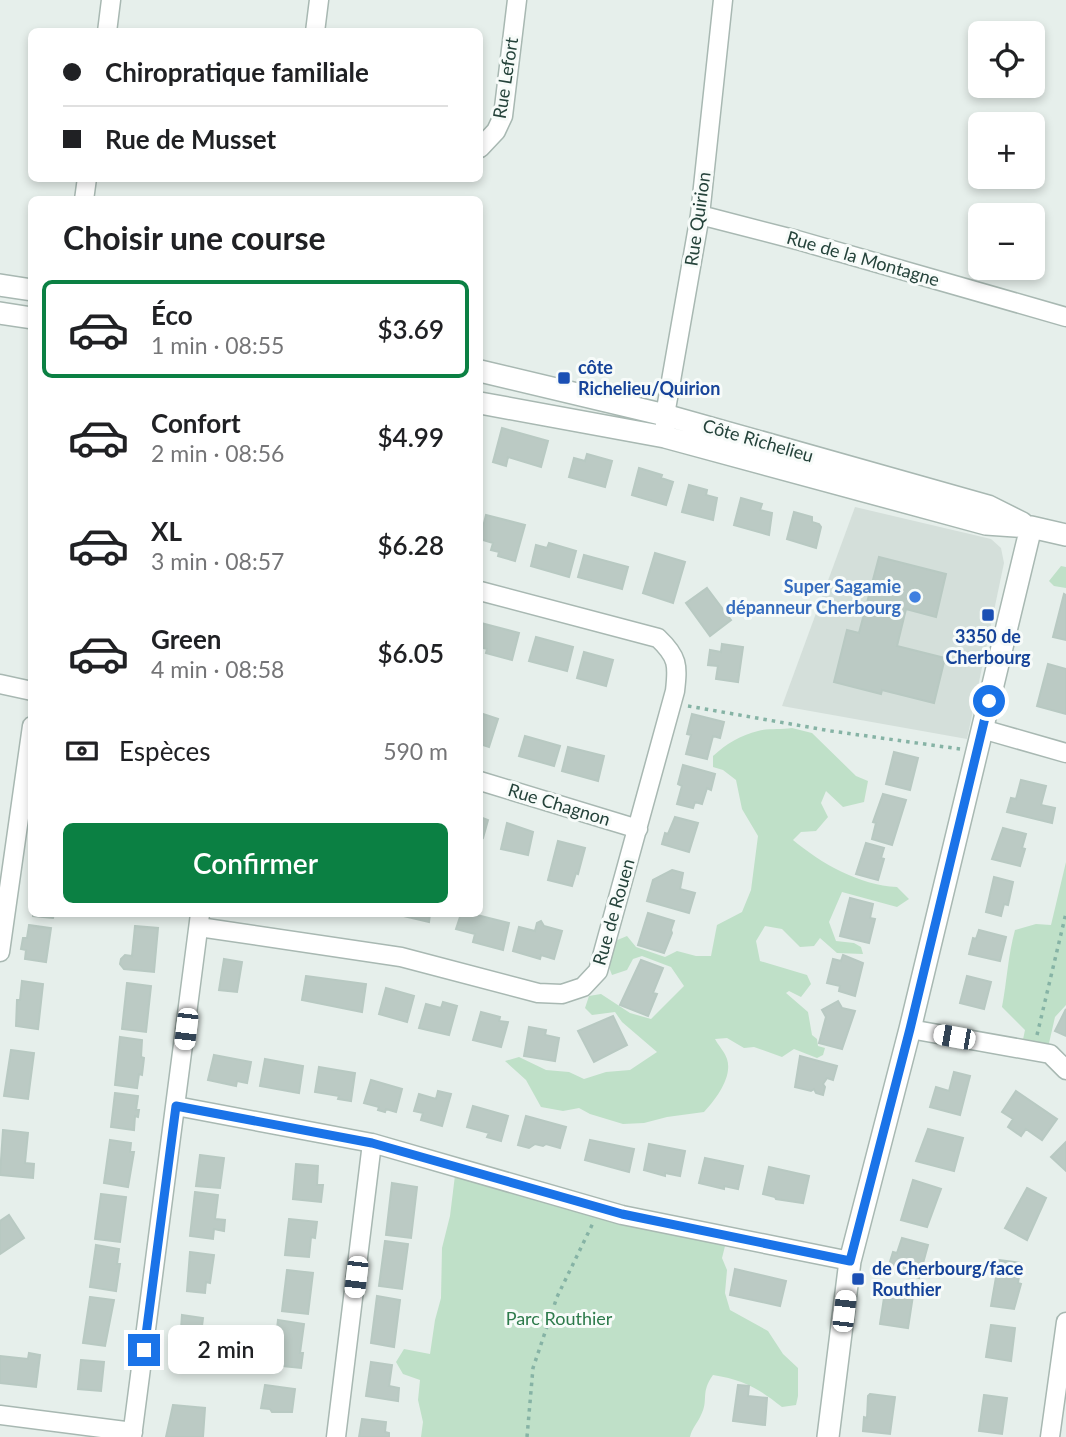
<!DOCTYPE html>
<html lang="fr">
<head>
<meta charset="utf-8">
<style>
  body { margin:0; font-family:Lato,sans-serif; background:#f2f2f2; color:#202124; height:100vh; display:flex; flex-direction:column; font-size:26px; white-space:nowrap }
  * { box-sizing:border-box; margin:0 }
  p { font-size:23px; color:#757577 }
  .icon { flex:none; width:38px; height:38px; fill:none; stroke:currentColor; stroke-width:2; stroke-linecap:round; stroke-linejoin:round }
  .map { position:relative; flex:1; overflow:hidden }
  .panel { position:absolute; left:28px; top:196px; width:455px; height:721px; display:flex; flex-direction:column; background:#fff; border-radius:10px; box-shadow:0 4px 10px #0003 }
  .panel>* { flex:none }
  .banner { position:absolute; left:28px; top:28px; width:455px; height:154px; border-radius:10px; box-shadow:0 4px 10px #0003; display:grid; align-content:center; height:154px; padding:0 35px; background:#fff }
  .fabs { position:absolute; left:968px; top:21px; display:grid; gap:14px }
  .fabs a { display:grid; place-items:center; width:77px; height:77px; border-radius:10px; background:#fff; box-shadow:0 4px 10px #0003; font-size:35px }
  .end { position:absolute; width:32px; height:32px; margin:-16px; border:9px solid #1a73e8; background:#fff; box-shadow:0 0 0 4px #fff }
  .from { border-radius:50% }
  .bubble { position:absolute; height:49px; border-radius:10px; background:#fff; box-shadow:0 4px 10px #0003; font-size:23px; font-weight:600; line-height:49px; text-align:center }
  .car { position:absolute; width:21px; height:42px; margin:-21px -10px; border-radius:9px; box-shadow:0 0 5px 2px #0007; background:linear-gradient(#fff 24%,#345 0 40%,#fff 0 76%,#345 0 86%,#fff 0) }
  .banner b { display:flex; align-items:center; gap:24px; height:66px; font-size:26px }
  .banner b+b { border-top:2px solid #e0e0e0 }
  .banner i { width:18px; height:18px; background:#202124 }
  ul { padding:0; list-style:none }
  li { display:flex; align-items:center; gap:21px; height:98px; margin:0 14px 10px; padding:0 21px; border:4px solid transparent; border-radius:10px }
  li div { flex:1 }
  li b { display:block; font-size:26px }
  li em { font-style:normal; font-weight:600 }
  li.current { border-color:#0b8043 }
  li>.icon { width:63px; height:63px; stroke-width:1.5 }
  h2 { padding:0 35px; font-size:32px; line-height:84px }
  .pay { display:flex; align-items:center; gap:18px; height:77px; padding:0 35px; font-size:26px }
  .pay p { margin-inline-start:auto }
  .action { display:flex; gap:14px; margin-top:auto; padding:14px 35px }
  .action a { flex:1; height:80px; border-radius:10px; background:#0b8043; color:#fff; font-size:28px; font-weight:600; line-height:80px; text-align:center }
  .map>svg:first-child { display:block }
  .built { fill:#d4dfda }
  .green { fill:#bfe0c8 }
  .building { fill:#bbcac4; stroke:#b8c9c2; stroke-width:2 }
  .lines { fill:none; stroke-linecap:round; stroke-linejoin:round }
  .minor-casing { stroke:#a8b8b2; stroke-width:21 }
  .tertiary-casing { stroke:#a8b8b2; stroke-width:24 }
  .path { stroke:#86b3a5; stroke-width:3.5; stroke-dasharray:3.5 5; stroke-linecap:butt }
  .minor { stroke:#fff; stroke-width:18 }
  .tertiary { stroke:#fff; stroke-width:21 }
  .route { stroke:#1a73e8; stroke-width:9 }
  .transit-dot { fill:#1a4fb4; stroke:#f7fbf9; stroke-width:2.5 }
  .shop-dot { fill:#3f7fe0; stroke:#f7fbf9; stroke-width:2.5 }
  .labels { text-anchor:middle; stroke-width:6; stroke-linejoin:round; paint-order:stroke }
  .street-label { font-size:18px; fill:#24423a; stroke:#f7fbf9 }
  .transit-label { font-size:18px; font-weight:bold; fill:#164399; stroke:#f7fbf9; text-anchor:start }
  .shop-label { font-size:18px; font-weight:bold; fill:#366cbe; stroke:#f7fbf9; text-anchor:end }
  .park-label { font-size:18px; fill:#2d7a4b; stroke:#f7fbf9 }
</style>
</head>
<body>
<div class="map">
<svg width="1066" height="1437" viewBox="0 0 1066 1437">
  <rect width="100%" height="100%" fill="#e6efeb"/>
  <!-- built -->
  <path class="built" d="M855,507L991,539L1001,548L1004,563L967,739L782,706Z"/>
  <!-- green -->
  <path class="green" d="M1061,566L1066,567V588L1054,586L1049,581Z
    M792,728L812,733L856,776L868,781L864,802L843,807L826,791L821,803L828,817L816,831L801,832L793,840C822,864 859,885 897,887L909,899L897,907L842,892L829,922L836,941L854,943L861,947L863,954L837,953L820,938L814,946L800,947L782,929L765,926L756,941L760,961L807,975L811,984L801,997L789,991L786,993L808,1012L812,1035L817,1039L818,1046L825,1048L823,1055L817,1058L794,1049L782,1057L754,1047L744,1048L727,1038L715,1039C718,1045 725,1052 727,1059C733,1077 715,1100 704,1112L667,1117L644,1123L623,1124L590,1114L579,1108L563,1111L541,1107L526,1080L505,1061L519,1057L546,1070L569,1072L584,1079L606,1072L630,1070L657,1052L622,1022L615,1012L592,1015L585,1008L589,996L601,994L630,1013L651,1019L684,986L671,967L642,956L633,959L627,970L612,975L607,962L615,941L627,936L636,947L665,957L677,951L696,956H711L717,925L742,912L751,890L758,836L742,809L736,780L723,770L713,767V756C726,744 741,735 758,731C768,728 781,730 792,728Z
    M1066,862V1005L1055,1017L1047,1052L1021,1049L1025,1030L1002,1007C1007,981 1008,955 1015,930L1036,924L1051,925Z
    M456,1167L726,1242L722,1258L727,1270L725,1293L730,1310L768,1331L783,1354L798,1368V1396L796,1405L782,1407C758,1388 744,1380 713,1375C700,1393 709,1400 701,1415C697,1424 692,1428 690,1437H421L423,1422L418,1400L420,1380L403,1374L396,1362L404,1349L430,1354L435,1320L441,1298L442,1248L450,1216Z"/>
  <!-- building -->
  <path class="building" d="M502,428L548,441L541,467L508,457L506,466L493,462Z
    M587,454L612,461L605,487L569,477L574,458L585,461Z
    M639,468L662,475L661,478L673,482L666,505L632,495Z
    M689,485L707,490L706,495L717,498L713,520L682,512Z
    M741,498L762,504L760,510L772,513L769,535L734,525Z
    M794,512L812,517V522L819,524L821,527L816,548L787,539Z
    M486,515L525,525L515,561L498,556L499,552L491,550L493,543L480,539Z
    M549,543L576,551L569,577L531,566L536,545L547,548Z
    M655,553L685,562L673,603L643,593Z
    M584,555L628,567L622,589L578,577Z
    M879,557L946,574L936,617L906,609L897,646L945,658L934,703L882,690L881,694L834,682L847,630L859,633Z
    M707,588L731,620L710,636L686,603Z
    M1064,594L1066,595V640L1053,637Z
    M481,623L519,633L512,660L486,653L487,649L480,647Z
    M536,637L573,647L567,671L529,661Z
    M722,644L743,647L738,682L716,679L718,666L708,665L710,650L721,652Z
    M584,652L613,660L606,686L577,678Z
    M1048,664L1066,669V714L1037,706Z
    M480,713L498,719L489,747L480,744Z
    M692,714L724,722L720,738L713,736L707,759L686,754L691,735L687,734Z
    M525,736L560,746L554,766L519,756Z
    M568,747L604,756L598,781L562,771Z
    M894,752L918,758L910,790L886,784Z
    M683,765L715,774L711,790L707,788L702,804L695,802L693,808L677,804L682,786L678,784Z
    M1021,780L1046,786L1041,805L1055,808L1052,823L1007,812L1011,798L1016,799Z
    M883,794L906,800L892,845L872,839L876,823L873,822Z
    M480,817L488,820L483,838L480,837Z
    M675,817L698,823L689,852L662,844L665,833L668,834Z
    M507,823L533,832L528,855L501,849Z
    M1003,828L1026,834L1022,848L1025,849L1020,866L992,859Z
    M558,841L585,848L578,874L576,873L572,886L548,880Z
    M866,843L884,848L881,858L884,859L878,880L856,874Z
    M672,870L683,873L680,889L695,893L689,913L647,901L653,880Z
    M994,877L1013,882L1008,905L1004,904L1001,916L986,912Z
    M850,898L873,904L870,918L875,919L869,943L840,936Z
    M648,913L674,921L671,930L672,933L664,953L638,945Z
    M33,914H54L53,918L33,916Z
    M399,914H430L429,922L399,915Z
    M461,914H473L509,923L503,950L473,942L475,934L456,929Z
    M541,921L544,926L562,931L554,959L541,955L540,959L513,951L519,927L535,931L537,923Z
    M29,925L51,928L46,962L25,959L26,950L21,949L23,938H27Z
    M135,926L158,928L154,972L124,969L120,964L121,959L125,955L132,956Z
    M979,930L1006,937L1000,961L969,954L973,938L976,939Z
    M843,955L863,963L855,996L839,991L840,986L827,983L833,959L841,961Z
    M224,959L242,962L237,992L219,990Z
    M641,960L663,968L653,993L657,994L648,1016L620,1005Z
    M306,976L366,984L362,1012L302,1000Z
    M967,976L991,982L984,1009L960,1003Z
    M22,981L43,984L38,1029L16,1026L17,1000H20Z
    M127,983L151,986L146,1032L122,1029Z
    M386,988L414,996L407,1022L379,1014Z
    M838,1001L842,1008L855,1011L842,1049L819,1043L826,1017L822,1010Z
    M443,1002L457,1006L449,1035L419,1028L426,1004L441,1008Z
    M1066,1009V1036L1055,1031Z
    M481,1012L500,1017L499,1021L508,1022L501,1047L473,1040Z
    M613,1016L627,1045L594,1062L578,1031Z
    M529,1027L546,1030L545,1035L559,1038L555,1061L524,1056Z
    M120,1037L142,1040L141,1057L144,1058L142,1075L139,1074L137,1088L115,1085Z
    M11,1050L34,1053L28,1099L4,1096Z
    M214,1055L251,1062L247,1083L237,1081L236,1086L208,1080Z
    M800,1056L837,1066L833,1080L827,1078L823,1084L825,1087L823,1095L816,1093L814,1089L811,1091L795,1087Z
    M265,1059L303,1066L299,1093L260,1086Z
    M319,1067L355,1073L351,1101L338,1099L339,1096L315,1092Z
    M954,1072L970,1076L960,1115L930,1107L936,1087L949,1091Z
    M371,1080L402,1089L396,1112L386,1109L385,1112L378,1110L379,1107L364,1103Z
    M438,1091L451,1094L442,1126L421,1120L423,1113L414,1111L419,1094L436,1099Z
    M1016,1091L1057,1119L1042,1140L1026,1129L1021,1136L1008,1127L1013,1119L1002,1112Z
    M115,1093L138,1096L136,1110H139L138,1117L135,1116L134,1130L111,1127Z
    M473,1106L508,1116L501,1141L487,1137L489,1133L467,1127Z
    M526,1116L566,1127L560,1148L546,1144L543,1146L535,1144L529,1148L518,1145Z
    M928,1129L963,1138L954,1171L916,1161Z
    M3,1130L28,1133L25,1163L34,1164L33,1178L0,1175Z
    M110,1140L131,1143L130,1152H134L128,1187L104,1183Z
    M590,1140L634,1149L629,1172L585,1160Z
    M1066,1142V1171L1051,1157Z
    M649,1144L685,1151L680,1176L665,1173V1176L644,1170Z
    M200,1155L224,1158L220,1188L196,1186Z
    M705,1158L743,1166L738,1189L724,1186V1189L699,1183Z
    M296,1164L318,1166L317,1185H323L321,1202L293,1199Z
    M769,1167L809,1176L803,1203L776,1199L775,1197L763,1194Z
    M913,1180L941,1189L927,1227L901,1220Z
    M392,1183L417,1187L411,1238L386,1235Z
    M1027,1188L1046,1198L1027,1240L1005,1228Z
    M195,1192L218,1195L215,1219L225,1220L224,1231L214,1229L213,1239L190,1236Z
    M101,1194L126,1197L120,1242L95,1239Z
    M9,1215L24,1238L0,1254V1221Z
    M289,1219L317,1222L315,1238L311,1237L309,1257L285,1255Z
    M902,1238L928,1245L919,1278L888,1268L893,1252L897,1253Z
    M385,1241L408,1244L402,1289L379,1286Z
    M96,1245L119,1249L117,1264H120L116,1291L90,1287Z
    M190,1252L214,1255L210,1283L206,1282L205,1293L187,1291Z
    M999,1260L1021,1263L1018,1283L1021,1284L1014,1309L991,1306Z
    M735,1269L786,1281L780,1306L730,1295Z
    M287,1270L313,1273L308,1314L282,1311Z
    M886,1285L914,1289L908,1328L880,1324Z
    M377,1296L400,1300L394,1347L371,1343Z
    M90,1297L114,1300L105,1346L83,1343Z
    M182,1315L203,1318L198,1357L174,1354L177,1329H181Z
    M278,1320L304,1324L300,1353H303L301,1368L273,1365Z
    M991,1325L1015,1328L1011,1361L986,1357Z
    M29,1353L40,1355L36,1387L0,1383V1356L28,1359Z
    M81,1360L104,1362L101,1391L78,1389Z
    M371,1362L392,1365L389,1386L399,1388L398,1401L366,1396Z
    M265,1385L295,1389L292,1412H272L270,1409L261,1408Z
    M738,1385L749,1386L748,1396L767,1398L765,1425L733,1421Z
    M870,1394L895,1397L890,1434L863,1431L864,1417L867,1418L868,1396Z
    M984,1395L1007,1398L1002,1434L979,1431Z
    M173,1405L205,1408L203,1437H166Z
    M362,1419L386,1422L385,1432L389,1433V1437H359Z"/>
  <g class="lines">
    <defs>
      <path id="minor" d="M107,32L111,0
        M315,32L319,0
        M480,148L496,131L503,116L517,0
        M84,200L87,178
        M700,215L797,240L1066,317
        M665,437V415L700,215L723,0
        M0,684L32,691
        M982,729L1066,753
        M480,781L638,829
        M199,927L401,957L538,993L562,994L583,987L598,971L675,691C678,665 678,657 658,638L480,591
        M0,952L32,726
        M910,1029L1050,1054L1066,1070
        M176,1106L372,1143L622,1215L850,1261
        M0,1415L133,1432
        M132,1437L200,914
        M336,1437L372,1143
        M1050,1437L1066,1322"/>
      <path id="tertiary" d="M0,285L32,290
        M0,313L32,318
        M480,371L665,415L988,506L1022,523
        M480,403L665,437L986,524L1031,527L1066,535
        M828,1437L850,1261L910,1029L1031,527"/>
    </defs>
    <!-- minor casing -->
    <use href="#minor" class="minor-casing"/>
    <!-- tertiary casing -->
    <use href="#tertiary" class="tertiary-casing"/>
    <!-- path -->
    <path class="path" d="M688,706L831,731L960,749
      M1037,1035L1066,913
      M527,1437L533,1368L557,1297L593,1223"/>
    <!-- minor -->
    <use href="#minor" class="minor"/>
    <!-- tertiary -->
    <use href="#tertiary" class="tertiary"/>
  </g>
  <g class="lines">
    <!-- route -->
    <path class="route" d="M144,1350L176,1106L372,1143L622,1214L850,1261L910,1029L989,701"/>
  </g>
  <!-- markers -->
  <g class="transit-dot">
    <rect x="557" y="371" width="14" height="14" rx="3.5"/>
    <rect x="981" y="608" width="14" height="14" rx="3.5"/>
    <rect x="851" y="1272" width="14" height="14" rx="3.5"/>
  </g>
  <circle class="shop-dot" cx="915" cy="597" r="7"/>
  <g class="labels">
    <!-- street labels -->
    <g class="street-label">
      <text transform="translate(506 78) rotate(-81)" y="6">Rue Lefort</text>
      <text transform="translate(698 219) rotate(-82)" y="6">Rue Quirion</text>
      <text transform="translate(863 259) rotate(16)" y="6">Rue de la Montagne</text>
      <text transform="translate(758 441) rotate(16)" y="6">Côte Richelieu</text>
      <text transform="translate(559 805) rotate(17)" y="6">Rue Chagnon</text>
      <text transform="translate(614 912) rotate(-74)" y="6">Rue de Rouen</text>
    </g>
    <!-- transit labels -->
    <g class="transit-label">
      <text x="578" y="374">côte<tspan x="578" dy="21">Richelieu/Quirion</tspan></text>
      <text x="988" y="643" text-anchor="middle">3350 de<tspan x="988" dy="21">Cherbourg</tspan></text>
      <text x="872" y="1275">de Cherbourg/face<tspan x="872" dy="21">Routhier</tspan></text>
    </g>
    <!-- shop labels -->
    <g class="shop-label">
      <text x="901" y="593">Super Sagamie<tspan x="901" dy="21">dépanneur Cherbourg</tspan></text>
    </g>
    <!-- park labels -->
    <g class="park-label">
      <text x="559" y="1325">Parc Routhier</text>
    </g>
  </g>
</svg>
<div class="fabs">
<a><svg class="icon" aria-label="locate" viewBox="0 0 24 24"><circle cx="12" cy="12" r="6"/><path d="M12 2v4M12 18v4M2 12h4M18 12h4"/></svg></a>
<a>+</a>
<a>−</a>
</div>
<i class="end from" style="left:989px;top:701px"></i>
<i class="end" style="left:144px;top:1350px"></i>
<div class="bubble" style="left:168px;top:1325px;width:116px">2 min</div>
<i class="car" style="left:186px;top:1029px;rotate:187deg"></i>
<i class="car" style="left:954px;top:1037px;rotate:280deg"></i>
<i class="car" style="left:356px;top:1277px;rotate:187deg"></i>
<i class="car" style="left:844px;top:1311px;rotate:7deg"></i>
<div class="banner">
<b><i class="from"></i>Chiropratique familiale</b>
<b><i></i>Rue de Musset</b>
</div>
<section class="panel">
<h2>Choisir une course</h2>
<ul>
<li class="current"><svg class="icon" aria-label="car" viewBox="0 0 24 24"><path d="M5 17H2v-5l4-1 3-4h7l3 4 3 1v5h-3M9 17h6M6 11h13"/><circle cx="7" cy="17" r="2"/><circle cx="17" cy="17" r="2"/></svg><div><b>Éco</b><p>1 min · 08:55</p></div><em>$3.69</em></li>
<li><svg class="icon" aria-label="car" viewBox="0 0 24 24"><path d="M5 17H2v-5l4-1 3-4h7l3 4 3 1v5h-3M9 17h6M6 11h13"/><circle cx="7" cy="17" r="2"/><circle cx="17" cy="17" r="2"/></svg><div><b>Confort</b><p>2 min · 08:56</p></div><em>$4.99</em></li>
<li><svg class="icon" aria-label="car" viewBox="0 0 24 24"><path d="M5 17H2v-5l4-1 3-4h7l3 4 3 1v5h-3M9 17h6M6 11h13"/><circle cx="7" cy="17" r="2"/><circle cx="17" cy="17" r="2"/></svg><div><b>XL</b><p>3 min · 08:57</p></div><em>$6.28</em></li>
<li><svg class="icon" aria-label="car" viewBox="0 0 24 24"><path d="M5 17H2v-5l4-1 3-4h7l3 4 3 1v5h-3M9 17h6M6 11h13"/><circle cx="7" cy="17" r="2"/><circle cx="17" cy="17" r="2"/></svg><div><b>Green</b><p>4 min · 08:58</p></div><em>$6.05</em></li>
</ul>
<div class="pay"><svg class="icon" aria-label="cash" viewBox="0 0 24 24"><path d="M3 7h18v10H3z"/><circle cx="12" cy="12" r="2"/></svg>Espèces<p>590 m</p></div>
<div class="action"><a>Confirmer</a></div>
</section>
</div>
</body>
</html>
